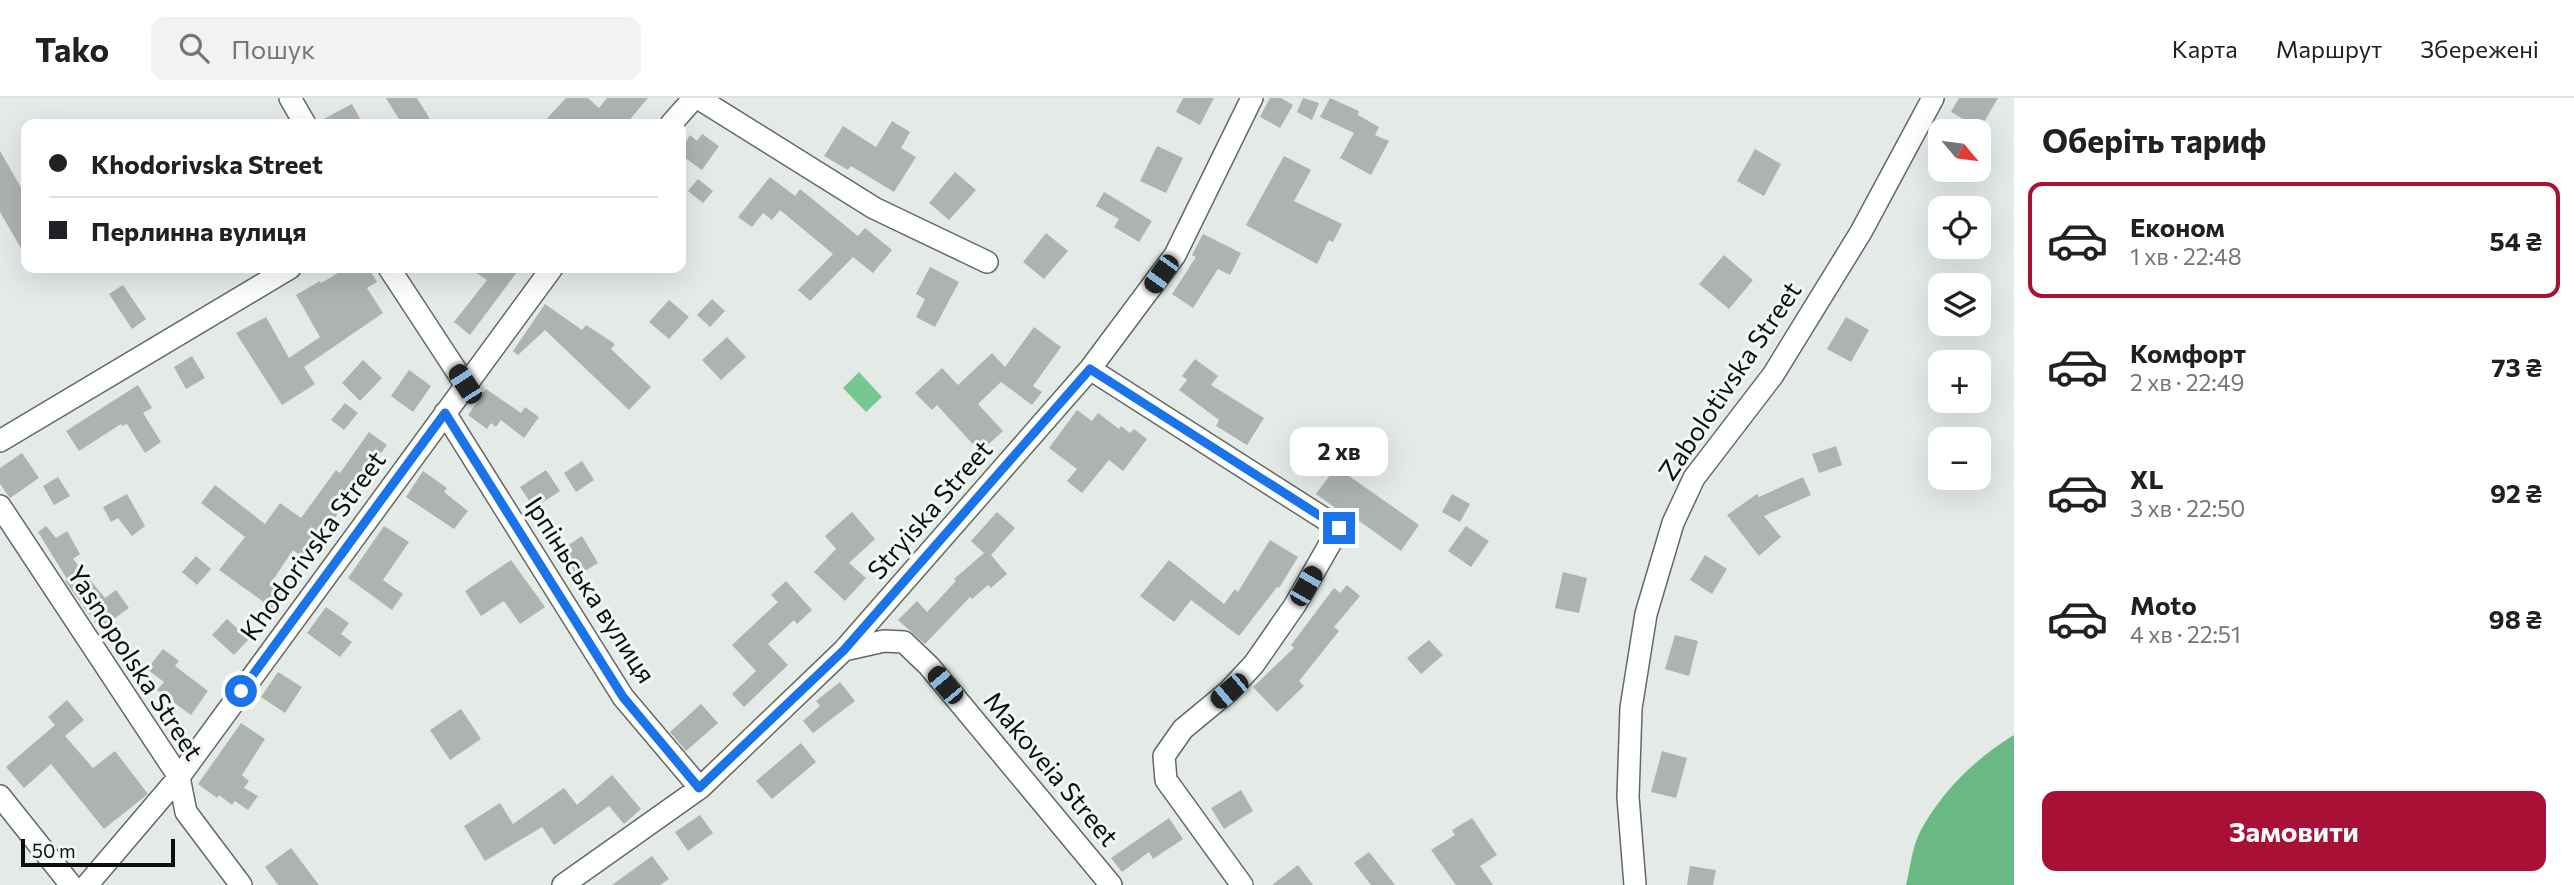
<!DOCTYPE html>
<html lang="uk">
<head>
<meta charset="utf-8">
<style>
  body { margin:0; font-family:Commissioner,sans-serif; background:#f2f2f2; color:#202124; height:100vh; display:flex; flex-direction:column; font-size:26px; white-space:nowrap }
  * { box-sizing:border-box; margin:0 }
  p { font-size:23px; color:#757577 }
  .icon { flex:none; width:38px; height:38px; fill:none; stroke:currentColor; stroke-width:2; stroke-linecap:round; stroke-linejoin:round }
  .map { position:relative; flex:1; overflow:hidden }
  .sheet { display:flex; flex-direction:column; background:#fff; width:560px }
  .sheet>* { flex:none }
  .banner { position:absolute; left:21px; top:21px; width:665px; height:154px; border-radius:14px; box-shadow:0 7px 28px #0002; display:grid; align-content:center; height:154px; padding:0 28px; background:#fff }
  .needle { width:46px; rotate:119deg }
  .fabs { position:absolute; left:1928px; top:21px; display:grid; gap:14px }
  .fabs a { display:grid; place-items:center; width:63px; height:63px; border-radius:14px; background:#fff; box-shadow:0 7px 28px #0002; font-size:35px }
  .scale { position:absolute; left:21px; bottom:18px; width:154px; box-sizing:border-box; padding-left:7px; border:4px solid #0c0e0c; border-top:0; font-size:19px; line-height:24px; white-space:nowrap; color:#0c0e0c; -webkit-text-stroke:5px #f1f8f3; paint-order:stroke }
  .end { position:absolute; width:32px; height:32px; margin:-16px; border:9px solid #1a73e8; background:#fff; box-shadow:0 0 0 4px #fff }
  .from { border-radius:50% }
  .bubble { position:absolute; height:49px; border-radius:14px; background:#fff; box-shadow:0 7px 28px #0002; font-size:23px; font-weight:700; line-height:49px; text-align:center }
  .car { position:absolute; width:21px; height:42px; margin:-21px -10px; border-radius:9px; box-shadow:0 0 5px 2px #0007; background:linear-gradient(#222 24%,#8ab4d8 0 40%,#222 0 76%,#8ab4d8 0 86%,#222 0) }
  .banner b { display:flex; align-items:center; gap:24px; height:66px; font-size:26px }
  .banner b+b { border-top:2px solid #e0e0e0 }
  .banner i { width:18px; height:18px; background:#202124 }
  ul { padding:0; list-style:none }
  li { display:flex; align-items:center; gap:21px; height:116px; margin:0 14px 10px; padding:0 14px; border:4px solid transparent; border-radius:14px }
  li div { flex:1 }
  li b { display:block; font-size:26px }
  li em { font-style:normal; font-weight:700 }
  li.active { border-color:#a81036 }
  li>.icon { width:63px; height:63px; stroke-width:1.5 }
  h2 { padding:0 28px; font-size:32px; line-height:84px }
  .cta { display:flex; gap:14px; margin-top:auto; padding:14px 28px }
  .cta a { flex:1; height:80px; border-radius:14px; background:#a81036; color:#fff; font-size:28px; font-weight:700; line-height:80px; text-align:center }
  header { display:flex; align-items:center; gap:42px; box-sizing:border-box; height:98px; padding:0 35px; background:#fff; border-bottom:2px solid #e0e0e0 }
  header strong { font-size:33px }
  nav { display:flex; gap:38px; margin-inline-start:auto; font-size:24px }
  .search { width:490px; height:63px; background:#f2f2f2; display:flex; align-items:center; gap:18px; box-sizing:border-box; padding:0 24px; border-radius:14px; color:#757577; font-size:26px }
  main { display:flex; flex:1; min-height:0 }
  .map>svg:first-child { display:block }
  .forest { fill:#6ab985 }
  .water { fill:#77c793 }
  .building { fill:#adb4af }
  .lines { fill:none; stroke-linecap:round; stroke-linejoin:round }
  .street-casing { stroke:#636964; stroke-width:24 }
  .street { stroke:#fff; stroke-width:21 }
  .route { stroke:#1a73e8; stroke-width:9 }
  .labels { text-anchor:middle; stroke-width:6; stroke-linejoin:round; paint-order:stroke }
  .street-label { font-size:26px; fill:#0c0e0c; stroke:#f1f8f3 }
</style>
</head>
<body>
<header>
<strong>Tako</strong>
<div class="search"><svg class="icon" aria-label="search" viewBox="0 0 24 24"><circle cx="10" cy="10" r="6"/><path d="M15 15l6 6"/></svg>Пошук</div>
<nav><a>Карта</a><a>Маршрут</a><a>Збережені</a></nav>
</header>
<main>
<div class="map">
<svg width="2014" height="787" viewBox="0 0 2014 787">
  <rect width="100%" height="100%" fill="#e4ebe6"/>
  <!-- forest -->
  <path class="forest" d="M2014,637V787H1906C1910,771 1912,749 1920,734C1941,694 1976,660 2014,637Z"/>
  <!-- water -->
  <path class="water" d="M859,274L882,299L866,314L843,290Z"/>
  <!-- building -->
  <path class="building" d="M386,0H417L433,26H402Z
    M566,0H588L599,10L607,0H648L626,26H542Z
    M1183,0H1214L1200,27L1176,14Z
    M1270,0H1281L1293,7L1280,30L1260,19Z
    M1303,0L1319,5L1312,22L1297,14Z
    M1330,0L1359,13L1358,17L1379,29L1375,37L1389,43L1371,77L1340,60L1354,35L1320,19Z
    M1959,0H1998L1980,31L1951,14Z
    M352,6L363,26H318V24Z
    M892,23L910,34L901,50L916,59L894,94L851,68L848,72L824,58L843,28L876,49Z
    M702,36L719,48L702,72L681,57V51L690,37L697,43Z
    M1157,48L1183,60L1166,95L1140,83Z
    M1755,51L1781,66L1764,98L1737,83Z
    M0,53L26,98V159L0,114Z
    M1284,58L1311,72L1294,103L1342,126L1333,144L1329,142L1317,166L1246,127Z
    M955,74L976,92L949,122L929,105Z
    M770,79L795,98L800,91L858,138L865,130L892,152L873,175L853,159L810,203L798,192L833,156L780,112L772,122L763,115L752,129L738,119Z
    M698,81L713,93L703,105L688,93Z
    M1104,94L1152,123L1139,144L1114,129L1119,121L1096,108Z
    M1046,135L1068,153L1044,181L1023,164Z
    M1203,136L1241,155L1230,177L1218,171L1193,210L1172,196L1196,159L1192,157Z
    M1724,157L1753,182L1729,211L1699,186Z
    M930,169L959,184L935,229L916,219L925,201L916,196Z
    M347,170H368L377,184L367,190L383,215L304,269L315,286L282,307L236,235L266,219L289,260L320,239L296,197L320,183L321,185Z
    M469,170H520L470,237L454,224L487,182Z
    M123,187L146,221L132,231L109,196Z
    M712,201L725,213L710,229L697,217Z
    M669,202L689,219L669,241L649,224Z
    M545,206L582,232L586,227L615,246L611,251L651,289L629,312L545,232L518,257L513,253Z
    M1846,219L1869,232L1851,264L1827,251Z
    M1034,229L1061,249L1033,288L1042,294L1032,307L1001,284L978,306L1003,333L980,354L937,307L932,312L915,295L942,270L958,287L992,255L1005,269Z
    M727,239L746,259L721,282L702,262Z
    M192,258L205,280L186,291L174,269Z
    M1195,261L1218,278L1211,287L1264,320L1247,347L1216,328L1219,322L1179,292L1187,282L1182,278Z
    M363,262L382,280L360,303L342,285Z
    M409,272L431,288L413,314L391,298Z
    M138,287L152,310L143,315L161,344L145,355L127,326L122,328L121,326L79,353L66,333Z
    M486,291L521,315L525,309L539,319L524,340L501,322L496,329L491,325L487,331L468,317Z
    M345,305L358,315L344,332L331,322Z
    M1077,312L1092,323L1098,315L1119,331L1121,328L1130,335L1134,331L1147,341L1123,373L1109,362L1082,395L1067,383L1077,371L1049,350Z
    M369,334L387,347L305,461L293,452L271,485L283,493L272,510L219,472L245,439L201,405L215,387L265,426L280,405L301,420L336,372L340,375Z
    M1836,348L1842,367L1819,375L1812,356Z
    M22,355L39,380L10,400L0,386V370Z
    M582,363L594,382L576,394L564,375Z
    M1336,369L1419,427L1401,453L1344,412L1342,415L1316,396Z
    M546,372L560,393L534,410L520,389Z
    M423,373L447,390L444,394L468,413L454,431L406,399Z
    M58,379L70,398L54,407L43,388Z
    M1803,379L1811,397L1764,418L1781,439L1759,458L1727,417L1757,396L1759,399Z
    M127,396L145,428L132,438L118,420L111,424L103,409Z
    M1452,396L1470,406L1460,424L1442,414Z
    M852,414L875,441L849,465L866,480L845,503L814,474L836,451L825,438Z
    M997,414L1015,430L991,457L1007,476L991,490L988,487L972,501L970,499L925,546L898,522L917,503L927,514L956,483L954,481L984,455L971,443Z
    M46,428L56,440L67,433L80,456L73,461L105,500L116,492L129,510L100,531L65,483L67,481L38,434Z
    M384,428L409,444L383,482L403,496L392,512L348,480Z
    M1466,428L1489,443L1471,469L1448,453Z
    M582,438L598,465L577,478L561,452Z
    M1270,442L1298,459L1279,490L1277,489L1239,538L1191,502L1174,524L1140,498L1169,462L1224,506L1235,491L1238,494Z
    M1705,457L1727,471L1712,496L1690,482Z
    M196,458L211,471L197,487L182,474Z
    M511,462L545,509L520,526L504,503L481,518L465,493Z
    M1563,474L1587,480L1579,515L1555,510Z
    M786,483L812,512L797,526L794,522L768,546L788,567L744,609L732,596L756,573L732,547L778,504L771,497Z
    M1347,487L1360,498L1334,529L1339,533L1299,583L1304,588L1277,614L1253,589L1294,550L1291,547L1334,490L1340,495Z
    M326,509L349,525L341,536L352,544L340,559L307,535Z
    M227,521L249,541L234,557L212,537Z
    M1675,537L1698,543L1689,578L1665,571Z
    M1429,542L1443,557L1421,576L1407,560Z
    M163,551L179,563L175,568L208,593L191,617L157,592L164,584L147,571Z
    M278,574L302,589L285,615L261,599Z
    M840,584L855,603L813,635L803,623L820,608L816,603Z
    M67,602L84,622L65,638L93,670L115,653L148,696L104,731L51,666L24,690L6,669L55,627L48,619Z
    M701,606L718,625L686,653L670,634Z
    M461,611L481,641L450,662L430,632Z
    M241,625L265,641L242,677L249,683L244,690L258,698L248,712L235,703L232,707L219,697L217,700L198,686Z
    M801,645L816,664L772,701L756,683Z
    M1662,653L1687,660L1676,700L1651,694Z
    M612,677L641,711L624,726L609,708L554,747L542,729L485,763L464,728L500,705L513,726L564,690L577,707Z
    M1241,692L1253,713L1224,731L1211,710Z
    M700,717L713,735L688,753L675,734Z
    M1169,720L1183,741L1153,761L1149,754L1122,774L1111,760Z
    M1472,720L1497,757L1480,768L1493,787H1456L1431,752L1455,737L1452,732Z
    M291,750L319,787H278L265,769Z
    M1369,754L1395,787H1371L1354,765Z
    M652,758L669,781L660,787H612Z
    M1298,767L1313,787H1272Z
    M1690,768L1716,772L1713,787H1687Z"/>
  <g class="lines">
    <defs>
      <path id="street" d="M290,0L305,26
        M698,0L874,110L987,164
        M671,26L694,0
        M389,170L465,286
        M1090,271L1339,430L1295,507L1254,566L1229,593L1183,631L1164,658L1166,682L1242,787
        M445,315L623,599L700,690
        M0,343L290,170
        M0,408L179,679L186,714L241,787
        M844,552L884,543L904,544L929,568L1111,787
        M0,698L71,787
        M87,787L179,679L552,170
        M563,787L700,690L844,552L1090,271L1175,157L1252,0
        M1635,787L1628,699L1631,610L1646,516L1673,425L1694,380L1773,277L1861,134L1933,0"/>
    </defs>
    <!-- street casing -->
    <use href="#street" class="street-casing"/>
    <!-- street -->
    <use href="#street" class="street"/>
  </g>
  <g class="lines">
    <!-- route -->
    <path class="route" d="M241,593L445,315L623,599L699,690L844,552L1090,271L1339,430"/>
  </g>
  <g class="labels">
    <!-- street labels -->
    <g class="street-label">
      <text transform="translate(1730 283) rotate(-56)" y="9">Zabolotivska Street</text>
      <text transform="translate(930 412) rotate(-49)" y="9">Stryiska Street</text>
      <text transform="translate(313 448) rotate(-54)" y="9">Khodorivska Street</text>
      <text transform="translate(590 492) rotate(57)" y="9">Ірпіньська вулиця</text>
      <text transform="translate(135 565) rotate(57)" y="9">Yasnopolska Street</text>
      <text transform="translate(1051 671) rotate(50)" y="9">Makoveia Street</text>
    </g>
  </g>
</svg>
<div class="fabs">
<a><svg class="needle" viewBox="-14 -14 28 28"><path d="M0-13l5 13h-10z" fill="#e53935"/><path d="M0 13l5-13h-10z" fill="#757577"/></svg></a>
<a><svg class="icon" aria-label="locate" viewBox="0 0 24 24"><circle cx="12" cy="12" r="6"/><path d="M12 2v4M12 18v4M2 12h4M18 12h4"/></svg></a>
<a><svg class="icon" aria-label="layers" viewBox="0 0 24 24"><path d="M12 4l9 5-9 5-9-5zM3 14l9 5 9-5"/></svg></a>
<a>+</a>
<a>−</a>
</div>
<div class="scale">50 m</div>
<i class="end from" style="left:241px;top:593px"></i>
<i class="end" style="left:1339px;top:430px"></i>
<div class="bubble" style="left:1290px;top:329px;width:98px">2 хв</div>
<i class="car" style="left:1161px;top:176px;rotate:216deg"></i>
<i class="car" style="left:465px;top:286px;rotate:327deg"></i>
<i class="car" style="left:1306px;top:488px;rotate:30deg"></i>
<i class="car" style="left:945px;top:587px;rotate:320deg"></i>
<i class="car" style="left:1229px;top:593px;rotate:230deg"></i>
<div class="banner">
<b><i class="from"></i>Khodorivska Street</b>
<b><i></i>Перлинна вулиця</b>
</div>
</div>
<section class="sheet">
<h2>Оберіть тариф</h2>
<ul>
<li class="active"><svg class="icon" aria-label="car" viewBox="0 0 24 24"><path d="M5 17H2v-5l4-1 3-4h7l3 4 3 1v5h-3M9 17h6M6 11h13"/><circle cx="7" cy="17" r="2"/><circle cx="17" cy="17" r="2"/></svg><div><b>Економ</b><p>1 хв · 22:48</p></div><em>54 ₴</em></li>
<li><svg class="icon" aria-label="car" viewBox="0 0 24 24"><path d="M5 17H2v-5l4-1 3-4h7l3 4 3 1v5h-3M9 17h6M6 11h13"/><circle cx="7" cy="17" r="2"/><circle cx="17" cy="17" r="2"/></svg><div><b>Комфорт</b><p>2 хв · 22:49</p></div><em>73 ₴</em></li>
<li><svg class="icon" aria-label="car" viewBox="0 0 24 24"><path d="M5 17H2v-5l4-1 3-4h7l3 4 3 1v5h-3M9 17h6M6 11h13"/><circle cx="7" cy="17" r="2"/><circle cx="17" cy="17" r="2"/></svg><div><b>XL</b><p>3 хв · 22:50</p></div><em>92 ₴</em></li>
<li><svg class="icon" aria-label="car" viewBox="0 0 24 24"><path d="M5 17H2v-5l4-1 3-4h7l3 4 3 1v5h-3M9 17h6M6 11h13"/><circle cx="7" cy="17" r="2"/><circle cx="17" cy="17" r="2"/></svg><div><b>Moto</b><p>4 хв · 22:51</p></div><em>98 ₴</em></li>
</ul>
<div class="cta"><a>Замовити</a></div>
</section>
</main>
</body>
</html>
